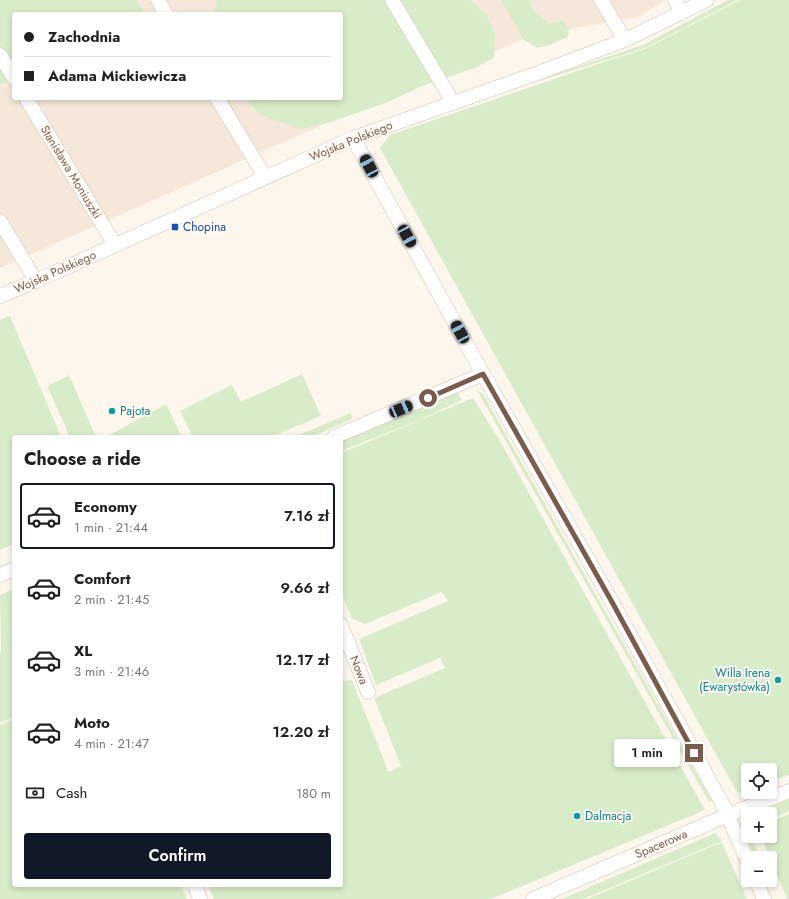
<!DOCTYPE html>
<html lang="en">
<head>
<meta charset="utf-8">
<style>
  body { margin:0; font-family:Jost,sans-serif; background:#f6f6f6; color:#202124; height:100vh; display:flex; flex-direction:column; font-size:15px; white-space:nowrap }
  * { box-sizing:border-box; margin:0 }
  p { font-size:13px; color:#757577 }
  .icon { flex:none; width:22px; height:22px; fill:none; stroke:currentColor; stroke-width:2; stroke-linecap:round; stroke-linejoin:round }
  .map { position:relative; flex:1; overflow:hidden }
  .side { position:absolute; left:12px; top:435px; width:331px; height:452px; display:flex; flex-direction:column; background:#fff; border-radius:4px; box-shadow:0 2px 6px #0003 }
  .side>* { flex:none }
  .top-card { position:absolute; left:12px; top:12px; width:331px; height:88px; border-radius:4px; box-shadow:0 2px 6px #0003; display:grid; align-content:center; height:88px; padding:0 12px; background:#fff }
  .controls { position:absolute; left:741px; top:763px; display:grid; gap:8px }
  .controls a { display:grid; place-items:center; width:36px; height:36px; border-radius:4px; background:#fff; box-shadow:0 2px 6px #0003; font-size:20px }
  .end { position:absolute; width:18px; height:18px; margin:-9px; border:5px solid #7a5c4d; background:#fff; box-shadow:0 0 0 2px #fff }
  .from { border-radius:50% }
  .bubble { position:absolute; height:28px; border-radius:4px; background:#fff; box-shadow:0 2px 6px #0003; font-size:13px; font-weight:600; line-height:28px; text-align:center }
  .car { position:absolute; width:12px; height:24px; margin:-12px -6px; border-radius:5px; box-shadow:0 0 3px 1px #0007; background:linear-gradient(#222 24%,#8ab4d8 0 40%,#222 0 76%,#8ab4d8 0 86%,#222 0) }
  .top-card b { display:flex; align-items:center; gap:14px; height:38px; font-size:15px }
  .top-card b+b { border-top:1px solid #e0e0e0 }
  .top-card i { width:10px; height:10px; background:#202124 }
  ul { padding:0; list-style:none }
  li { display:flex; align-items:center; gap:12px; height:66px; margin:0 8px 6px; padding:0 4px; border:2px solid transparent; border-radius:4px }
  li div { flex:1 }
  li b { display:block; font-size:15px }
  li em { font-style:normal; font-weight:600 }
  li.current { border-color:#111827 }
  li>.icon { width:36px; height:36px; stroke-width:1.5 }
  h2 { padding:0 12px; font-size:18px; line-height:48px }
  .pay { display:flex; align-items:center; gap:10px; height:44px; padding:0 12px; font-size:15px }
  .pay p { margin-inline-start:auto }
  .cta { display:flex; gap:8px; margin-top:auto; padding:8px 12px }
  .cta a { flex:1; height:46px; border-radius:4px; background:#111827; color:#fff; font-size:16px; font-weight:600; line-height:46px; text-align:center }
  .map>svg:first-child { display:block }
  .residential { fill:#f5e8da; fill-rule:evenodd }
  .green { fill:#d8ecc9 }
  .lines { fill:none; stroke-linecap:round; stroke-linejoin:round }
  .minor-casing { stroke:#d1beb0; stroke-width:15 }
  .minor { stroke:#fff; stroke-width:14 }
  .route { stroke:#7a5c4d; stroke-width:5 }
  .transit-dot { fill:#1a4fb4; stroke:#fffaf3; stroke-width:1.5 }
  .culture-dot { fill:#0f9aa8; stroke:#fffaf3; stroke-width:1.5 }
  .labels { text-anchor:middle; stroke-width:3.5; stroke-linejoin:round; paint-order:stroke }
  .street-label { font-size:12px; fill:#7a5c4d; stroke:#fffaf3 }
  .transit-label { font-size:12px; fill:#164399; stroke:#fffaf3; text-anchor:start }
  .culture-label { font-size:12px; fill:#0d838f; stroke:#fffaf3; text-anchor:start }
</style>
</head>
<body>
<div class="map">
<svg width="789" height="899" viewBox="0 0 789 899">
  <rect width="100%" height="100%" fill="#fdf6ec"/>
  <!-- residential -->
  <path class="residential" d="M0,0H666L638,17L531,36L399,91L0,268ZM14,14H341V98H14Z"/>
  <!-- green -->
  <path class="green" d="M0,0H137L145,14H14V81L0,84Z
    M217,0H470L487,15L495,33L494,58L475,68L422,86L391,101L331,122L300,129L259,114L245,98H341V14H214Z
    M501,0H528L534,11L548,23L562,21L569,28L568,37L552,44L538,48L524,40Z
    M728,0H738L645,48L542,80L541,79L643,45Z
    M740,0H789V775L770,782V770H748V791L742,794L737,792L380,148L390,135L598,64L645,49Z
    M10,316L61,437H14V544L0,550V320Z
    M302,374L321,416L271,437H193L180,411L232,385L241,402Z
    M69,375L96,437H70L47,386Z
    M457,390L462,400L417,421L341,451V441Z
    M477,390L483,394L712,801L709,802Z
    M473,398L499,439L529,493L577,580L705,810L491,899H214L208,885H341V681L352,680L385,763L388,772L401,766L374,698L445,668L440,658L376,685L359,639L448,601L442,592L365,624L352,619L341,591V453Z
    M166,404L182,437H106Z
    M351,413L352,419L311,437H294Z
    M14,589V717L0,723V652H1L0,595Z
    M14,719V885H181L187,899H0V725Z
    M789,799V811L770,819V814H754Z
    M789,814V899H787L761,836H770V822Z
    M747,824L748,836H751L760,858H755L742,826Z
    M715,833L722,842L715,844L583,899H562Z
    M722,843L747,899H587L715,845Z"/>
  <g class="lines">
    <defs>
      <path id="minor" d="M158,0L166,14
        M392,0L448,94L452,103
        M601,0L625,40
        M675,0L682,13
        M0,55L14,78
        M26,98L115,245
        M217,98L265,177
        M353,138L483,374L612,602L724,807L748,862
        M0,221L36,281
        M0,296L36,281L353,138L538,73L625,40L707,0
        M334,437L483,374
        M0,575L14,569
        M341,625L368,692
        M756,880L764,899
        M195,885L200,899
        M533,899L728,815L789,791"/>
    </defs>
    <!-- minor casing -->
    <use href="#minor" class="minor-casing"/>
    <!-- minor -->
    <use href="#minor" class="minor"/>
  </g>
  <g class="lines">
    <!-- route -->
    <path class="route" d="M428,398L483,374L612,602L694,753"/>
  </g>
  <!-- markers -->
  <rect class="transit-dot" x="171" y="223" width="8" height="8" rx="2"/>
  <g class="culture-dot">
    <circle cx="112" cy="411" r="4"/>
    <circle cx="778" cy="680" r="4"/>
    <circle cx="577" cy="816" r="4"/>
  </g>
  <g class="labels">
    <!-- street labels -->
    <g class="street-label">
      <text transform="translate(351 141) rotate(-22)" y="4">Wojska Polskiego</text>
      <text transform="translate(71 172) rotate(59)" y="4">Stanisława Moniuszki</text>
      <text transform="translate(55 272) rotate(-24)" y="4">Wojska Polskiego</text>
      <text transform="translate(359 670) rotate(68)" y="4">Nowa</text>
      <text transform="translate(661 844) rotate(-23)" y="4">Spacerowa</text>
    </g>
    <!-- transit labels -->
    <g class="transit-label">
      <text x="183" y="231">Chopina</text>
    </g>
    <!-- culture labels -->
    <g class="culture-label">
      <text x="120" y="415">Pajota</text>
      <text x="770" y="677" text-anchor="end">Willa Irena<tspan x="770" dy="14">(Ewarystówka)</tspan></text>
      <text x="585" y="820">Dalmacja</text>
    </g>
  </g>
</svg>
<div class="controls">
<a><svg class="icon" aria-label="locate" viewBox="0 0 24 24"><circle cx="12" cy="12" r="6"/><path d="M12 2v4M12 18v4M2 12h4M18 12h4"/></svg></a>
<a>+</a>
<a>−</a>
</div>
<i class="end from" style="left:428px;top:398px"></i>
<i class="end" style="left:694px;top:753px"></i>
<div class="bubble" style="left:614px;top:739px;width:66px">1 min</div>
<i class="car" style="left:369px;top:166px;rotate:332deg"></i>
<i class="car" style="left:407px;top:236px;rotate:151deg"></i>
<i class="car" style="left:460px;top:332px;rotate:331deg"></i>
<i class="car" style="left:401px;top:409px;rotate:67deg"></i>
<div class="top-card">
<b><i class="from"></i>Zachodnia</b>
<b><i></i>Adama Mickiewicza</b>
</div>
<section class="side">
<h2>Choose a ride</h2>
<ul>
<li class="current"><svg class="icon" aria-label="car" viewBox="0 0 24 24"><path d="M5 17H2v-5l4-1 3-4h7l3 4 3 1v5h-3M9 17h6M6 11h13"/><circle cx="7" cy="17" r="2"/><circle cx="17" cy="17" r="2"/></svg><div><b>Economy</b><p>1 min · 21:44</p></div><em>7.16 zł</em></li>
<li><svg class="icon" aria-label="car" viewBox="0 0 24 24"><path d="M5 17H2v-5l4-1 3-4h7l3 4 3 1v5h-3M9 17h6M6 11h13"/><circle cx="7" cy="17" r="2"/><circle cx="17" cy="17" r="2"/></svg><div><b>Comfort</b><p>2 min · 21:45</p></div><em>9.66 zł</em></li>
<li><svg class="icon" aria-label="car" viewBox="0 0 24 24"><path d="M5 17H2v-5l4-1 3-4h7l3 4 3 1v5h-3M9 17h6M6 11h13"/><circle cx="7" cy="17" r="2"/><circle cx="17" cy="17" r="2"/></svg><div><b>XL</b><p>3 min · 21:46</p></div><em>12.17 zł</em></li>
<li><svg class="icon" aria-label="car" viewBox="0 0 24 24"><path d="M5 17H2v-5l4-1 3-4h7l3 4 3 1v5h-3M9 17h6M6 11h13"/><circle cx="7" cy="17" r="2"/><circle cx="17" cy="17" r="2"/></svg><div><b>Moto</b><p>4 min · 21:47</p></div><em>12.20 zł</em></li>
</ul>
<div class="pay"><svg class="icon" aria-label="cash" viewBox="0 0 24 24"><path d="M3 7h18v10H3z"/><circle cx="12" cy="12" r="2"/></svg>Cash<p>180 m</p></div>
<div class="cta"><a>Confirm</a></div>
</section>
</div>
</body>
</html>
